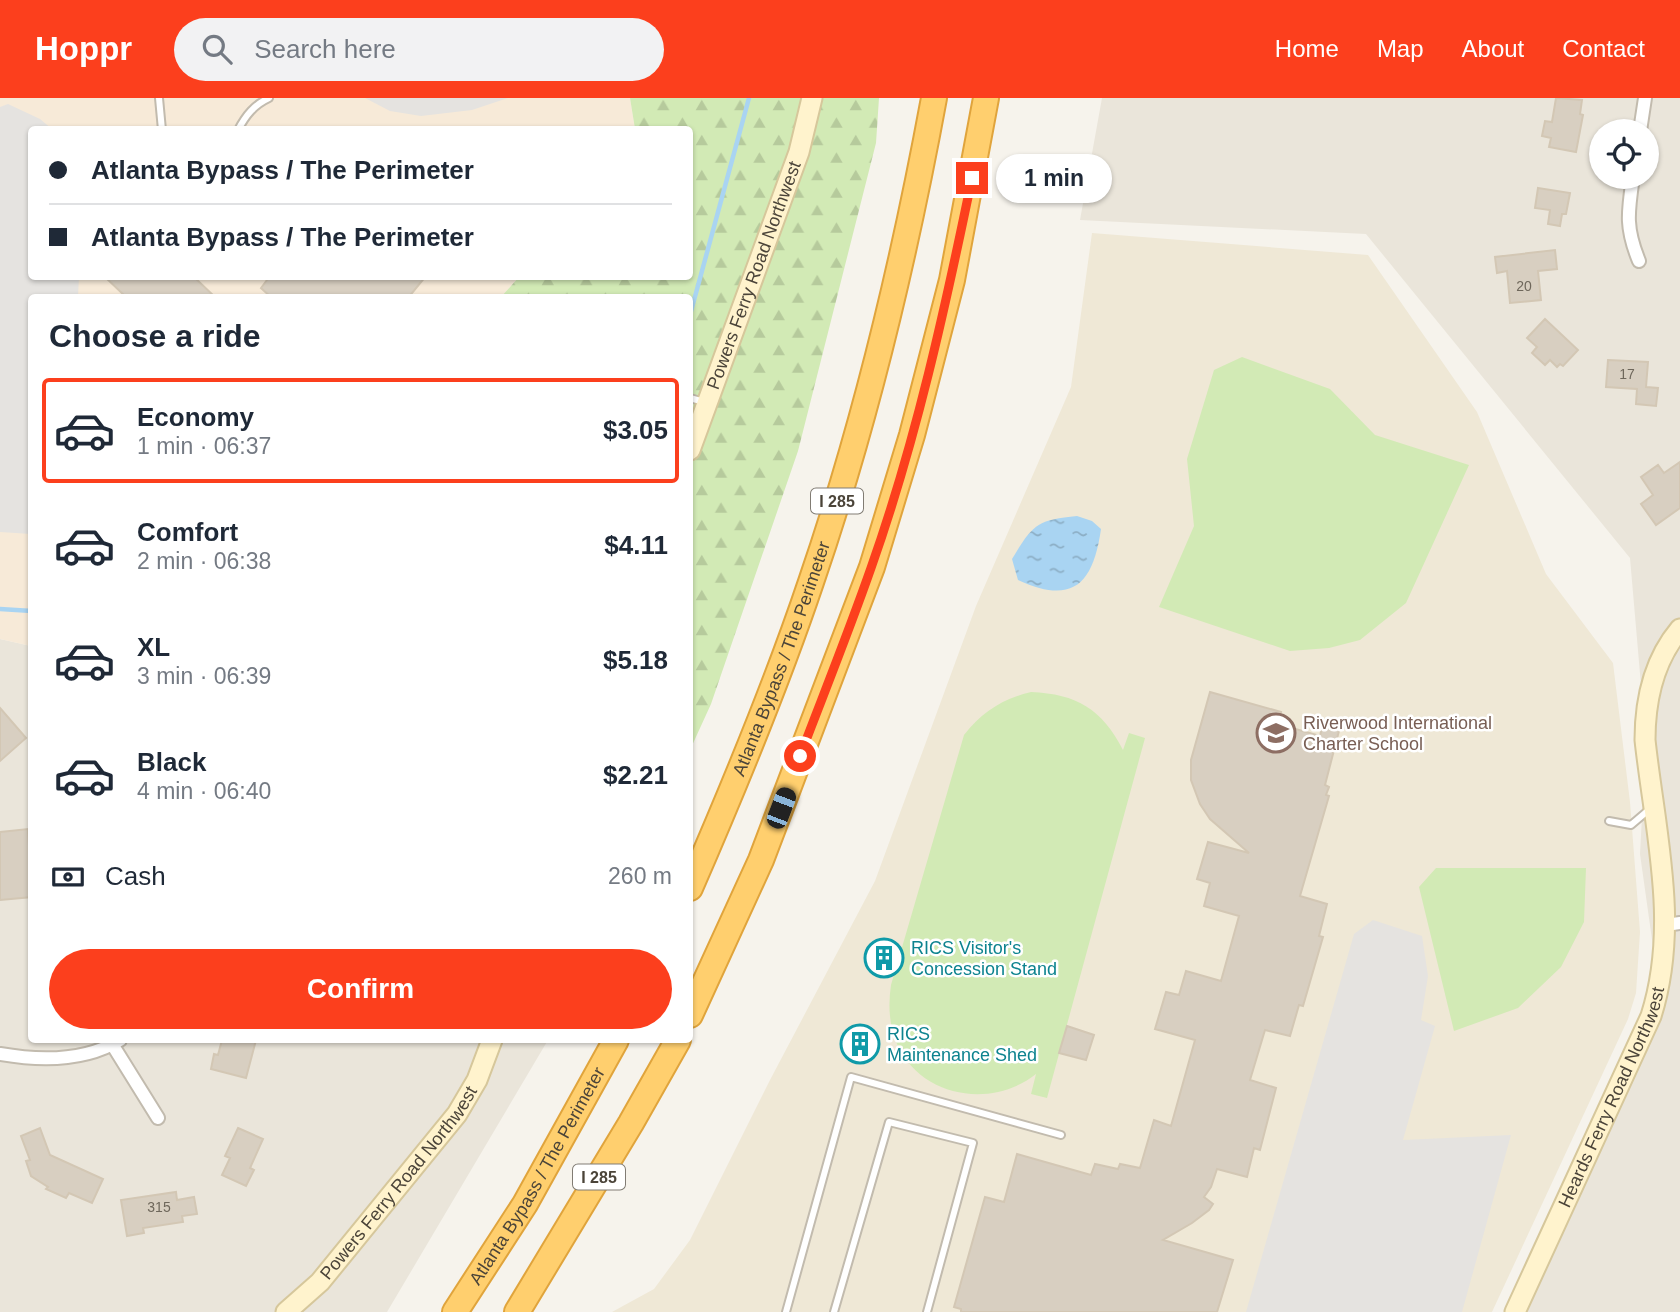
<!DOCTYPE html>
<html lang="en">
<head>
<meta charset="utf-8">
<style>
  body { margin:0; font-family:Arial,sans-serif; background:#f2f2f3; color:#1f2937; height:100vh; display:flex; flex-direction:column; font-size:26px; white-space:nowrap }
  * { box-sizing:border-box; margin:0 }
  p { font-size:23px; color:#747a83 }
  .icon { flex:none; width:38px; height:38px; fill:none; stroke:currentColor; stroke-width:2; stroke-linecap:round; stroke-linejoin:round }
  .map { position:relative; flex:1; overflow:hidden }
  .sheet { position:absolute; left:28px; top:196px; width:665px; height:749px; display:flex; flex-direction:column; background:#fff; border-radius:7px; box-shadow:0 2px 5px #0004 }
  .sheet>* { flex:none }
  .top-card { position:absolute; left:28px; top:28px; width:665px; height:154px; border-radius:7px; box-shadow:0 2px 5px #0004; display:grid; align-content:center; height:154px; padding:0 21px; background:#fff }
  .tools { position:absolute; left:1589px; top:21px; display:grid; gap:14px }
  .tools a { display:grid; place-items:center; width:70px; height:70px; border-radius:50%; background:#fff; box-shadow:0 2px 5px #0004; font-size:35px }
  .end { position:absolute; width:32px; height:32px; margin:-16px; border:9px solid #fc3f1d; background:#fff; box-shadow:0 0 0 4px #fff }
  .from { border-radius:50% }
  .bubble { position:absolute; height:49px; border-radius:24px; background:#fff; box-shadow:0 2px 5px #0004; font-size:23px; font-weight:700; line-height:49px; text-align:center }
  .car { position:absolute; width:21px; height:42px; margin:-21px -10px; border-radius:9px; box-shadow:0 0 5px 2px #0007; background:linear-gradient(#222 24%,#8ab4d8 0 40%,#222 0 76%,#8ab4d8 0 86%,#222 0) }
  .top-card b { display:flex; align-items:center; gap:24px; height:66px; font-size:26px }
  .top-card b+b { border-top:2px solid #e0e1e3 }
  .top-card i { width:18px; height:18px; background:#1f2937 }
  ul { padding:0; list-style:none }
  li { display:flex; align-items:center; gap:21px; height:105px; margin:0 14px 10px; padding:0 7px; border:4px solid transparent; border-radius:7px }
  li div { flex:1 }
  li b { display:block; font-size:26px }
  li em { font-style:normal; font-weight:700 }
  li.on { border-color:#fc3f1d }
  li>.icon { width:63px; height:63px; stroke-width:1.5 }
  h2 { padding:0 21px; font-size:32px; line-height:84px }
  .pay { display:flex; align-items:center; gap:18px; height:77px; padding:0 21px; font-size:26px }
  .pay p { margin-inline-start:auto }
  .action { display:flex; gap:14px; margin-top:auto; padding:14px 21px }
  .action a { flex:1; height:80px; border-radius:42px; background:#fc3f1d; color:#fff; font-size:28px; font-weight:700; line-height:80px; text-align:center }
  header { display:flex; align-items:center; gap:42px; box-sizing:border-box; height:98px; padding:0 35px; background:#fc3f1d; color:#fff }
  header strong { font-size:33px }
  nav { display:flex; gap:38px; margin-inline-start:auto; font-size:24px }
  .search { width:490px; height:63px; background:#f2f2f3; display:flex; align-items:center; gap:18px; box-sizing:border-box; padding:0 24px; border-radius:38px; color:#747a83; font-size:26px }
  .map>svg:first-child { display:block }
  .residential { fill:#eae5da; fill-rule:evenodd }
  .commercial { fill:#f7ead8 }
  .education { fill:#efe8d6 }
  .green { fill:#d2eab5 }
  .forest { fill:url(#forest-firs) }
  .parking { fill:#e5e3e0 }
  .water { fill:url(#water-ripples) }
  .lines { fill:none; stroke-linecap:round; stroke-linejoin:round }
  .stream { stroke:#a9d4f2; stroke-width:4.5 }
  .building { fill:#d8cfc1; stroke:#d3c7b4; stroke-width:2 }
  .lane-casing { stroke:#c2bbae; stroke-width:10 }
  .street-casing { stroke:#c2bbae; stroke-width:16 }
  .secondary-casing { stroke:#d6c79b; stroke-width:23 }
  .highway-casing { stroke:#e0a43c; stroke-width:28 }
  .lane { stroke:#fff; stroke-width:6 }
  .street { stroke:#fff; stroke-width:12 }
  .secondary { stroke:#fff3cd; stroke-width:19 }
  .highway { stroke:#ffcf6e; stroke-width:24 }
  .route { stroke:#fc3f1d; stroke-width:9 }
  .labels { text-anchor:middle; stroke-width:5; stroke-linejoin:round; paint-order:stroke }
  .number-label { font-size:14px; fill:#6e675b }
  .shield { fill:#fff; stroke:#817c74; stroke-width:2 }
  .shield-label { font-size:16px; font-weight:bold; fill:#4b4439 }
  .street-label { font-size:18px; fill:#4b4439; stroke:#fff }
  .education-label { font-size:18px; fill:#785e54; stroke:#fff; text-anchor:start }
  .culture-label { font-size:18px; fill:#0d838f; stroke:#fff; text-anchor:start }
</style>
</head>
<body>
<header>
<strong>Hoppr</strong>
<div class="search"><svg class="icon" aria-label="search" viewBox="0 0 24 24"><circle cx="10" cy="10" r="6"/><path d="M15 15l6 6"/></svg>Search here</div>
<nav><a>Home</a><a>Map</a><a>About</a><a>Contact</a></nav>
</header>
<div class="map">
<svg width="1680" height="1214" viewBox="0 0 1680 1214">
  <defs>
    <pattern id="forest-firs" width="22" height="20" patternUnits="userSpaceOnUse" patternTransform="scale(1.75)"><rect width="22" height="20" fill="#d2eab5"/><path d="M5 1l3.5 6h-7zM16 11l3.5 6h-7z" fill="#b6ca9c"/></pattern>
    <pattern id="water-ripples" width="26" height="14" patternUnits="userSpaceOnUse" patternTransform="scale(1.75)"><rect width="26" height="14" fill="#a9d4f2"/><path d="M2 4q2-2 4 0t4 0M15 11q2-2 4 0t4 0" fill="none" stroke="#8caec5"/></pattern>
  </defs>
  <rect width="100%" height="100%" fill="#f6f3ec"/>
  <!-- residential -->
  <path class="residential" d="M1102,0H1680V1214H1508L1656,920V870L1640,756L1646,645L1630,460L1366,136L1080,122ZM1601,33H1647V79H1601Z
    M0,541L31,548L32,942H548L387,1214H0Z"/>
  <!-- commercial -->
  <path class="commercial" d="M0,0H630L635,31L32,32V178L519,179L500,200H32L31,548L0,541Z"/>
  <!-- education -->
  <path class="education" d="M1092,135L1368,157L1477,314L1546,476L1613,565L1630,704L1640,834L1636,895L1628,921L1492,1214H612L654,1191L690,1142L770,982L875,783L976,508L1071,289Z"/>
  <!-- green -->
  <path class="green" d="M1242,259L1330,291L1375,337L1469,367L1406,505L1360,542L1329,550L1290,553L1159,509L1194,428L1187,361L1214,272Z
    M1031,594C1077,596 1102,611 1123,652L1129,635L1145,640L1047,1000L1031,996L1036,976C992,1011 921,1000 897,946C889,927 888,907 891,887L964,637C982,614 1002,601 1031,594Z
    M1436,770H1586L1584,824L1561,869L1518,910L1454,933L1419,789Z"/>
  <!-- forest -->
  <path class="forest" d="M630,0H879L876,45L798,353L711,606L690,652V200H500L519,179L690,178V32L635,31Z"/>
  <!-- parking -->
  <path class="parking" d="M365,0H508L472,12L421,18L390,13Z
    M8,6L40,21L52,31L32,32V178L79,179L78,199L32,200L31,436L0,434V9Z
    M1373,822L1422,838L1428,878L1421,922L1435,928L1403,1042L1511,1037L1462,1214H1246L1354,836Z"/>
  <!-- water -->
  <path class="water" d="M1077,418L1092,423L1101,431C1093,487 1072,507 1018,482L1012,461C1033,426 1037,422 1077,418Z"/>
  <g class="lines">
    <!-- stream -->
    <path class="stream" d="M690,217L749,0
      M0,511L32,513"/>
  </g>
  <!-- building -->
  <path class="building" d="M1556,0L1582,2L1580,16L1583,17L1576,54L1549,49L1551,40L1542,38L1545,23L1552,24Z
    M1538,90L1570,95L1566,116H1562L1560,128L1548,126L1550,112L1535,110Z
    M1555,152L1557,171L1538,173L1541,202L1510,205L1507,173L1497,175L1495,159Z
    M104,178H193L216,200H127Z
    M270,178H426L408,200H272L261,190Z
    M1545,221L1578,252L1563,268L1560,266L1557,269L1550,262L1545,267L1532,255L1537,249L1527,240Z
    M1608,262L1648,264L1646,289L1658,290L1656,308L1636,306L1637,291L1606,289Z
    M1680,364V410L1656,427L1641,406L1653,397L1641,379L1658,367L1664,375Z
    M1210,594L1281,614L1278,626L1320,638L1323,625L1340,629L1325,687L1329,689L1326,697L1329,698L1300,798L1327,806L1319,838L1323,839L1303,908L1299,907L1290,938L1265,932L1250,982L1276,990L1260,1052L1254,1050L1247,1079L1217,1071L1211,1089L1204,1099L1213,1106L1209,1112L1192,1125L1163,1142L1233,1162L1217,1214H961V1211L954,1209L985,1099L1004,1104L1017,1056L1091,1077L1095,1066L1118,1071L1120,1066L1140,1070L1154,1022L1171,1028L1195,942L1155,931L1166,894L1179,897L1186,873L1221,883L1239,818L1204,808L1210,785L1197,781L1208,744L1249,755L1210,721L1200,706L1191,682V662Z
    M0,610L26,640L0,663Z
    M28,731L32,799L0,802V734Z
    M876,845L899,851L892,875L869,868Z
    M1067,928L1094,937L1086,962L1059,955Z
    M853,929L875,934L867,962L846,957Z
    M222,942H256L246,980L211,971L214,956L218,957Z
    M40,1030L50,1057L103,1081L92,1105L69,1095L66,1100L46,1091L48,1089L31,1078L26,1063L30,1062L21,1038Z
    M238,1030L263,1041L250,1070L254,1072L246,1088L222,1077L230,1060L225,1058Z
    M176,1094L177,1102L194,1099L197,1116L182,1118L183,1124L143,1130L144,1135L127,1138L121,1102Z"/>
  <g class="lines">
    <defs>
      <path id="lane" d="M159,0L162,32
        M238,32C246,17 254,7 269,0
        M690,300L704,304
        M1609,723L1631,727L1651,710
        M786,1214L851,979L1061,1037
        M834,1214L889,1024L973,1045L927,1214"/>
      <path id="street" d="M1640,33L1645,0
        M1633,79C1628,114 1625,129 1639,163
        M1666,827L1680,825
        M112,946L158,1020
        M0,956C40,963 84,964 120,942"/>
      <g id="secondary">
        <path id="s1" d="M690,352L799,54L812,0"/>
        <path id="s2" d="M286,1214L320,1184L457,1016L477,982L492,942"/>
        <path id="s3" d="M1515,1214L1651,918C1680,827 1655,734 1645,642C1645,603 1654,562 1680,531"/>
      </g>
      <g id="highway">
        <path id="s4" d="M690,790C734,689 776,588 811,484C865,327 904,163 934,0"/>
        <path d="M690,917L761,762L872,469L912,337L952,182L986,0"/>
        <path id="s5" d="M455,1214L525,1106L616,942"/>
        <path d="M517,1214L631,1025L678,942"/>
      </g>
    </defs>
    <!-- lane casing -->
    <use href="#lane" class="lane-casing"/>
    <!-- street casing -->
    <use href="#street" class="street-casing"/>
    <!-- secondary casing -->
    <use href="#secondary" class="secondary-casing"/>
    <!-- highway casing -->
    <use href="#highway" class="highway-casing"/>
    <!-- lane -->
    <use href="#lane" class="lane"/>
    <!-- street -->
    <use href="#street" class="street"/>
    <!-- secondary -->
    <use href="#secondary" class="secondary"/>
    <!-- highway -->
    <use href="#highway" class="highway"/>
  </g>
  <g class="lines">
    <!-- route -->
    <path class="route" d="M800,658C824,595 849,533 871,470C916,343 945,211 972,80"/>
  </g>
  <!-- icons -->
  <defs>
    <symbol id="school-ring" viewBox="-11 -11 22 22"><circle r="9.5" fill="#fff" stroke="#8d6e63" stroke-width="1.5"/><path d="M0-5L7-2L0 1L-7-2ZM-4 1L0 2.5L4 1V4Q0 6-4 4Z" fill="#8d6e63"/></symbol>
    <symbol id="building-ring" viewBox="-11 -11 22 22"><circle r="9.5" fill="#fff" stroke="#0f9aa8" stroke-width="1.5"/><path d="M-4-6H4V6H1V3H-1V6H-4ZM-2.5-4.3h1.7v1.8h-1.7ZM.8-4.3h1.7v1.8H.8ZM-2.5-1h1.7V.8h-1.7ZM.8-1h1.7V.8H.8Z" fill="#0f9aa8"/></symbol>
  </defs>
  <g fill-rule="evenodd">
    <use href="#school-ring" x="1254" y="613" width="44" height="44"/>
    <use href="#building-ring" x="862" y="838" width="44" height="44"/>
    <use href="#building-ring" x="838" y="924" width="44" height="44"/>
  </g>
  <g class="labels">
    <!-- number labels -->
    <g class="number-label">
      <text x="1524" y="193">20</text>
      <text x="1627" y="281">17</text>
      <text x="159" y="1114">315</text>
    </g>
    <!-- shield labels -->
    <g class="shield">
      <rect x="811" y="390.5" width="52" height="25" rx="5"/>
      <rect x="573" y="1066.5" width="52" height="25" rx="5"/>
    </g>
    <g class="shield-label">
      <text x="837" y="409">I 285</text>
      <text x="599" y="1085">I 285</text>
    </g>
    <!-- street labels -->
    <g class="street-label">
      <text dy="6" stroke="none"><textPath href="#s1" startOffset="186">Powers Ferry Road Northwest</textPath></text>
      <text dy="6" stroke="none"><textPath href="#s4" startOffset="247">Atlanta Bypass / The Perimeter</textPath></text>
      <text dy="6" stroke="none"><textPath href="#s3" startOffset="236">Heards Ferry Road Northwest</textPath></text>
      <text dy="6" stroke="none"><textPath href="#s5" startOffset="159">Atlanta Bypass / The Perimeter</textPath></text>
      <text dy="6" stroke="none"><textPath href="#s2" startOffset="172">Powers Ferry Road Northwest</textPath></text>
    </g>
    <!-- education labels -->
    <g class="education-label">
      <text x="1303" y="631">Riverwood International<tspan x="1303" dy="21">Charter School</tspan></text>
    </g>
    <!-- culture labels -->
    <g class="culture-label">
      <text x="911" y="856">RICS Visitor's<tspan x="911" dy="21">Concession Stand</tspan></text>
      <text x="887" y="942">RICS<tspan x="887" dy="21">Maintenance Shed</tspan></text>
    </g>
  </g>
</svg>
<div class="tools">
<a><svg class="icon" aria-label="locate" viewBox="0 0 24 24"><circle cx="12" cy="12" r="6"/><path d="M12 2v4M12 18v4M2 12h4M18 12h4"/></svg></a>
</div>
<i class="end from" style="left:800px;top:658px"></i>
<i class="end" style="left:972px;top:80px"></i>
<div class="bubble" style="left:996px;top:56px;width:116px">1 min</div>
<i class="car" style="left:781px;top:710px;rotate:21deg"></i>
<div class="top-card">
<b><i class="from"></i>Atlanta Bypass / The Perimeter</b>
<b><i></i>Atlanta Bypass / The Perimeter</b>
</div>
<section class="sheet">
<h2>Choose a ride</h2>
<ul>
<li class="on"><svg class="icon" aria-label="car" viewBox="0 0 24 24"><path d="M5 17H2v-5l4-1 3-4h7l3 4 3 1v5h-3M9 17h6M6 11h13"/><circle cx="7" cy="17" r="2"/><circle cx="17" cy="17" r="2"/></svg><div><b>Economy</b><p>1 min · 06:37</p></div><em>$3.05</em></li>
<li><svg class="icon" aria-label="car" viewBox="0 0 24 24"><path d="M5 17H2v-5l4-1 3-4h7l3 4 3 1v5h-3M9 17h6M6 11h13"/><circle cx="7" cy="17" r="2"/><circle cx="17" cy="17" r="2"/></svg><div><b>Comfort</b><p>2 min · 06:38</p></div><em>$4.11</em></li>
<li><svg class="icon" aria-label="car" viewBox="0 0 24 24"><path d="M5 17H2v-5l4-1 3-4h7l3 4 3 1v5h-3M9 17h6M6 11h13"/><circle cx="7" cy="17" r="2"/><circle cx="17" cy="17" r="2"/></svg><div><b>XL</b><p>3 min · 06:39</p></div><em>$5.18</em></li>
<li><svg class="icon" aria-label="car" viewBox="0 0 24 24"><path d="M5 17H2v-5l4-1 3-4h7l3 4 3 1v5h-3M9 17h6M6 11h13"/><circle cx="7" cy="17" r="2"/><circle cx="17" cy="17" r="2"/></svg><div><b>Black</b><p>4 min · 06:40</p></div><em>$2.21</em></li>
</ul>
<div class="pay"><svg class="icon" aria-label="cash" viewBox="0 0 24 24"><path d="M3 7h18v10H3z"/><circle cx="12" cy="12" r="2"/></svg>Cash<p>260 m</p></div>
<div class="action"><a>Confirm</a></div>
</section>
</div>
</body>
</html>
